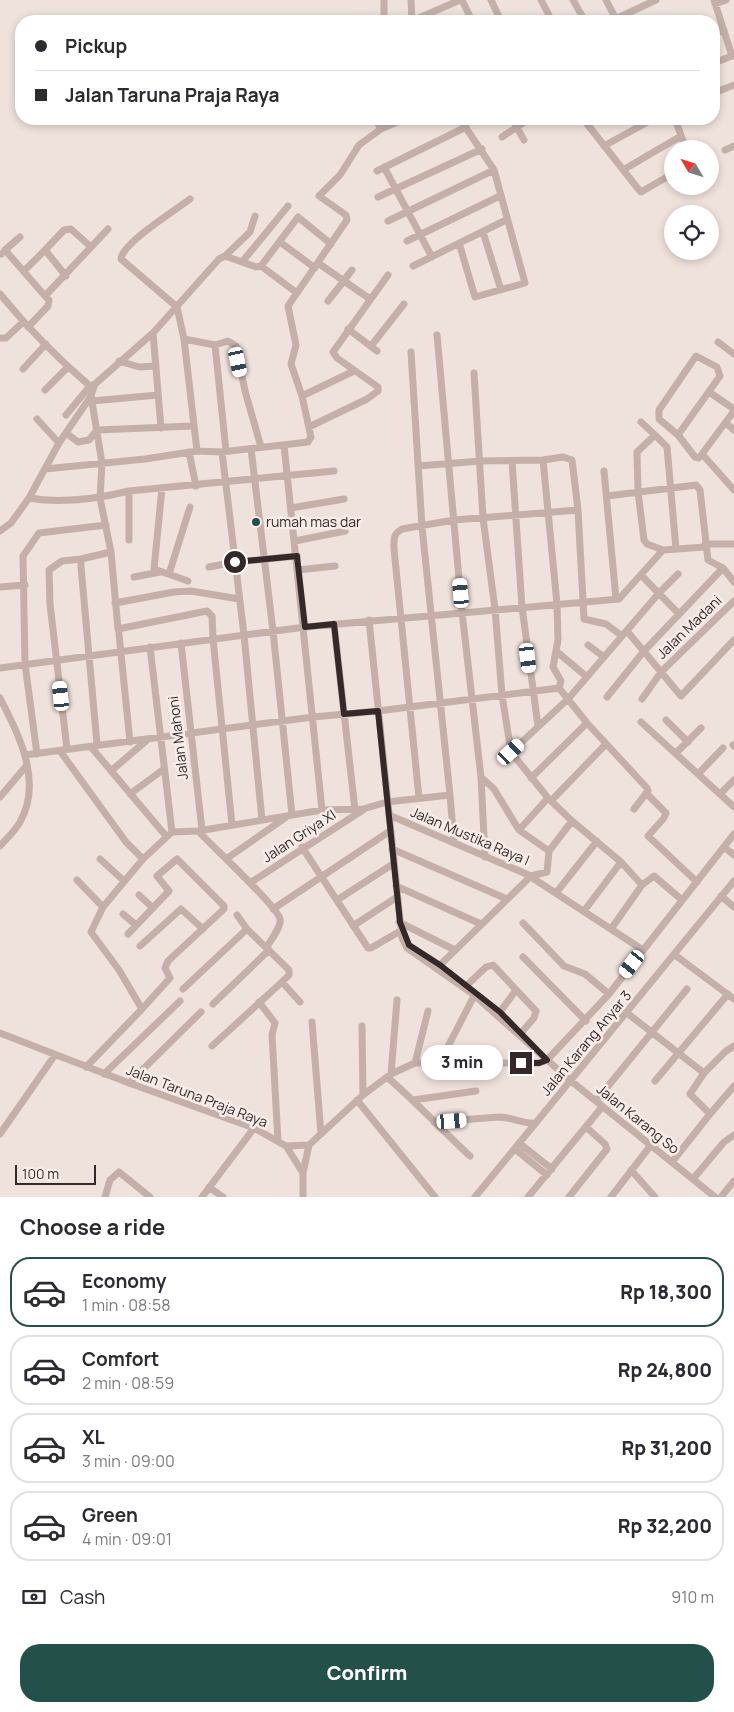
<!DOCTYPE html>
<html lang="en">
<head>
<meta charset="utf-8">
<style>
  body { margin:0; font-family:Manrope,sans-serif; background:#f2f2f3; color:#2b2b33; height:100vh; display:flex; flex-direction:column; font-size:19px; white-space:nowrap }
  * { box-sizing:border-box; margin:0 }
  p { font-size:16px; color:#7c7c81 }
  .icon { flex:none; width:28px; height:28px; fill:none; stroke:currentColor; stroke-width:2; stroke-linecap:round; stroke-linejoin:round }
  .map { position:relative; height:1197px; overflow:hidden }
  .sheet { display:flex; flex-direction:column; background:#fff; flex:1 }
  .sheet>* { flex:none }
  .top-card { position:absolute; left:15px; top:15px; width:705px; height:110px; border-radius:20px; box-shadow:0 2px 8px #0003; display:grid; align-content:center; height:110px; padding:0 20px; background:#fff }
  .needle { width:32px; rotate:308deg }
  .controls { position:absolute; left:664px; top:140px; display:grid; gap:10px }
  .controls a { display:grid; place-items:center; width:55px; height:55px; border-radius:50%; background:#fff; box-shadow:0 2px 8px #0003; font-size:25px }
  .scale { position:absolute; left:15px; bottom:12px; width:81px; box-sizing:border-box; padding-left:5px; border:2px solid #342928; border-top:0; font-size:14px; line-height:18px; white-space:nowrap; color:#342928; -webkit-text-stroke:4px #f7ece8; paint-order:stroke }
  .end { position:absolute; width:22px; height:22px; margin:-11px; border:6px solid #342928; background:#fff; box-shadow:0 0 0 2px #fff }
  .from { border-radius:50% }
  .bubble { position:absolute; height:35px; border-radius:18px; background:#fff; box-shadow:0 2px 8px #0003; font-size:16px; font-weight:800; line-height:35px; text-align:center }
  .car { position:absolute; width:15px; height:30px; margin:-15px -8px; border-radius:6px; box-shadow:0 0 4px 1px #0007; background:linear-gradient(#fff 24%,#345 0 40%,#fff 0 76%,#345 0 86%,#fff 0) }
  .top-card b { display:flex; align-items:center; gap:18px; height:48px; font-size:19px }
  .top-card b+b { border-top:1px solid #e1e1e2 }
  .top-card i { width:12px; height:12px; background:#2b2b33 }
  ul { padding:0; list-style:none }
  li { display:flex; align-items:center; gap:15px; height:70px; margin:0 10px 8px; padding:0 10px; border:2px solid #e1e1e2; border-radius:20px }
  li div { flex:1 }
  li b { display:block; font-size:19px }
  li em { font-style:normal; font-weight:800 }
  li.on { border-color:#235048 }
  li>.icon { width:45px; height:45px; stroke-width:1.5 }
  h2 { padding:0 20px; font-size:22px; line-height:60px }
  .pay { display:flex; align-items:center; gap:12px; height:55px; padding:0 20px; font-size:19px }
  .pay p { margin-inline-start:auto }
  .button { display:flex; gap:10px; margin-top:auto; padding:10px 20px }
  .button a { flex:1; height:58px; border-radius:20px; background:#235048; color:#fff; font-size:20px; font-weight:800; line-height:58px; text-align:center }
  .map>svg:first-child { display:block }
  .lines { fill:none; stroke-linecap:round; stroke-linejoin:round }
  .minor { stroke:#c5afa9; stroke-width:7 }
  .route { stroke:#342928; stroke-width:6 }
  .poi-dot { fill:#235048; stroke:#f7ece8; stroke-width:2 }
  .labels { text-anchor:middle; stroke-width:5; stroke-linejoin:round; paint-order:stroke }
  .poi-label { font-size:14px; fill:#342928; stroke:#f7ece8; text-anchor:start }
  .street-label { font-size:14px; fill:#342928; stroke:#f7ece8 }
</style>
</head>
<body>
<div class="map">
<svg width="734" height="1197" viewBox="0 0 734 1197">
  <rect width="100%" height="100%" fill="#efe1dc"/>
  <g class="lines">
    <!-- minor -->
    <path class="minor" d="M411,0L412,21L460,0
      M462,0L472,21
      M491,0L501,21
      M541,0L552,21
      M573,0L585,21
      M606,0L617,21
      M714,0L732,56L714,63
      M715,4L726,0
      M384,21V0
      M611,21L656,0
      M714,34L724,30
      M714,93L734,85
      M375,119L381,129
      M512,119L524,140
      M675,119L686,149
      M584,120L639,190L641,192L672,174
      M502,137L529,119
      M604,146L653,119
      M725,150L734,146
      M384,167L432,257
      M623,170L681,136
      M377,171L466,127
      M378,197L482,149
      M190,199C176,210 122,243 121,259L177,307L184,339L197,451
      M388,221L494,170
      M483,232L501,290
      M20,237L5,250L45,296L108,229
      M407,241L500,196
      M280,242L315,268
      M459,243L475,297L525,283L494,170L460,119
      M45,250L64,230L71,229L91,247
      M0,254H1
      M225,256L250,232L255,216
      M242,262L288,206
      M318,263L370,299
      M261,266L297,293
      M413,266L506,220
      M24,271L45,250L66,276
      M345,279L352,270
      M0,294C27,327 57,358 90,386L95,384
      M328,301L343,282
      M28,327L48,306L49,300L45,296
      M348,329L377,351
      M153,333L161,428
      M437,335L462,612L481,777L485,857
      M0,338H6L23,322
      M184,339L215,345L226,451
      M718,342L734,354
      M215,345L228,341L236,346L245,391L261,447
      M371,346L404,304
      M411,352L422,527L450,795
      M119,361L139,367L156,366
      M23,369L46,344
      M474,373L483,518L495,609L502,695L511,752L548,798L572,821L549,851L547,872L531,876
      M45,390L68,367
      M709,392L734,409
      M91,396L102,463L100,498L111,552L118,629L207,611L212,616L213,639L232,825
      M302,396L291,364L296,345L288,306L347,220L346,215L319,196L340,175L359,145L381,129L404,119
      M92,401L158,395
      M66,415L90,386
      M37,419L59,443
      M641,422L655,435
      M726,423L734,430
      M309,427L367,399L378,391V387L337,358L333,352L388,275
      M66,433L78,442L89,440L97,430L193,426
      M678,435L720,376L717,367L696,356L659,410V419L678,435L695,457L699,458L734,411
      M284,445L322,810
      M251,449L273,631L292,815
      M189,452L196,486
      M222,452L244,635L262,820
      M703,455L734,490
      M543,460L557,604L558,640L553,667L561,681L559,688
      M512,461L522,607L538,726
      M418,466L481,461L543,460L563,457L572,460L578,510L584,619L606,624L622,636
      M45,469L145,459L197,451L222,452L308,442L311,437L302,396L354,371
      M604,471L616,599
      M162,488L154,569L188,581
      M129,491V540
      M607,496L696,485L700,490L708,560L723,568L734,582
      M29,498C62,504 96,499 129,491L334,471
      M291,508L344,499
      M0,531L11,523L29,498L59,443L91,396L95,384L153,333L219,259L225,256L256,267L261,266L298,217L331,244
      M295,541L345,531
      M705,544H734
      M663,550L647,544L644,540L638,492L637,452L655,435L667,447L676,549
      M209,567L235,562L297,556
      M298,570L335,566
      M169,574L190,507
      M641,575L679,614
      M134,577L160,572
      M0,587L25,585
      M115,603L174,592L191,591L239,599
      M369,620L402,938L407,948L474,995L547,1060
      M334,624L355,810
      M627,631L681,696L734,640
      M119,634L130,742
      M181,643L202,830
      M588,645L604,657
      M150,647L172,832
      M556,651L587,677
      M0,668L305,627L619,599L663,550L705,547
      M559,688L587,723L647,788L648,791L634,809
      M607,697L644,651L723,568
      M0,698C19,735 43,782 20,822C15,831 7,838 0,846
      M642,699L661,672L734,601
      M666,720L688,742
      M641,722L734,807
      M97,744L81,567V559L111,552
      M733,745L734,746
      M91,747L166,836
      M67,749L50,604L49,570L62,561L81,559
      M60,751L126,842L143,859
      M511,752L568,699L659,593L678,574
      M676,753L701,728
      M37,754L25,664L23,556L39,533L106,525
      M25,755L313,717L378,711L559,688
      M111,771L147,740
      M698,774L723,748
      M481,777L494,789L519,830L549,851
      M531,778L587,723
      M646,793L666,813L664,818L648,836L697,882
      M130,794L164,769
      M720,794L734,780
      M0,797L27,765
      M419,798L394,549C394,539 393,534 402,529L454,520L578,510
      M551,801L606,744
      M389,815L531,876L437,968
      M572,821L621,862L642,885L654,876L682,900
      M519,830L548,798
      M198,831C210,844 278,907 280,919C282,926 270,941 267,947
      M302,847L368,948H371L402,930
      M724,847L734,855
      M392,849L507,899
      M100,859L123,880
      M226,859L285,818
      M531,877L643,950
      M77,880L103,907L143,859L172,832L198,831L322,810L363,809L387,802L450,795L454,843
      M250,883L363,810
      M396,886L481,924
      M556,893L597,841
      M139,895L153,908
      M721,896L734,907
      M337,900L393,864
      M273,909L390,831
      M584,911L621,862
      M123,914L136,925
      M237,915L247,929
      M399,922L455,950
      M523,923L564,966L585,974L609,994
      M353,926L397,897
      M611,929L642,885
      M128,934L169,891L157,876L177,859L224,906V909L168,961L165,968L170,978L142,1009
      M140,946L181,909L203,929
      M675,955L734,999
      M523,957L586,1021
      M282,982L300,1002
      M464,988L486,967L493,965L536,1011L534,1018L521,1033
      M183,989L247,929L289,970V975L282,982L212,1046
      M259,1002L275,1023L272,1035L278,1141
      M213,1004L269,950
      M500,1012L516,990
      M627,1013L704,1073L690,1094L710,1114L734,1086
      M312,1022L321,1134
      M362,1026L363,1095
      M0,1033L129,1083L254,1128L286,1146L309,1145L363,1095L391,1074L415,1063H539L547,1060L609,994L734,834
      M545,1058L571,1081L715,1197
      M440,1062L475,994
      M415,1063L428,1011
      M86,1067L142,1009L119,970L91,932L103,907
      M704,1073L726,1051L734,1046
      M104,1074L180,1001
      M391,1074L397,1000
      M387,1077C416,1102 442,1130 470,1156
      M655,1081L728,994
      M129,1083L201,1012
      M357,1100L435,1197
      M413,1100L476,1091
      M596,1101L687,989
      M434,1122L499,1117C512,1117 522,1124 535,1123
      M0,1134L55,1055
      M519,1143L552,1169
      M286,1146L303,1173
      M515,1149L547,1175
      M672,1162L710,1114
      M631,1170L655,1197
      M693,1179L724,1142L734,1135
      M209,1187L223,1197
      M105,1197L110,1180L119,1172L150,1197
      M202,1197L254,1128
      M303,1197V1173L309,1145
      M475,1197L734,881
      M528,1197L602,1107
      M569,1197L607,1149L605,1144L586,1127
      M611,1197L651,1145
      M721,1197L734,1181"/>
  </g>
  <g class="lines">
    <!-- route -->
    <path class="route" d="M235,562L297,556L305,627L334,624L344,714L378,711L400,922L409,945L440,965L500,1012L547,1060L539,1063H521"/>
  </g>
  <!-- markers -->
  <circle class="poi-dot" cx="256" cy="522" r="5"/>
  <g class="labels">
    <!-- poi labels -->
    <g class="poi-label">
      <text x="266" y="527">rumah mas dar</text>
    </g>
    <!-- street labels -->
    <g class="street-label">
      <text transform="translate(689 627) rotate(-44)" y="5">Jalan Madani</text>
      <text transform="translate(178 738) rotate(-97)" y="5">Jalan Mahoni</text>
      <text transform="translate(299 836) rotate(-33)" y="5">Jalan Griya XI</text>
      <text transform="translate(470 836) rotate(23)" y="5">Jalan Mustika Raya I</text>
      <text transform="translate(586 1043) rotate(-50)" y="5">Jalan Karang Anyar 3</text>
      <text transform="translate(197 1096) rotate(21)" y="5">Jalan Taruna Praja Raya</text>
      <text transform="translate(638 1119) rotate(39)" y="5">Jalan Karang So</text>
    </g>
  </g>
</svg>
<div class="controls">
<a><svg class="needle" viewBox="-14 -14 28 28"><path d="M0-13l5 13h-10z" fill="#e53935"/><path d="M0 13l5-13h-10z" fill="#7c7c81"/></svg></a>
<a><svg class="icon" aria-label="locate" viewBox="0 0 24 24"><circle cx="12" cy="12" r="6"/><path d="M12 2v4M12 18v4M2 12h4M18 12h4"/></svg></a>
</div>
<div class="scale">100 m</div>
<i class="end from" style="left:235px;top:562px"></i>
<i class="end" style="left:521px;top:1063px"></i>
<div class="bubble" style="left:421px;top:1045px;width:82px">3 min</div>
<i class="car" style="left:238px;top:362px;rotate:168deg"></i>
<i class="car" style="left:461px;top:593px;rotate:355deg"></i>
<i class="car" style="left:528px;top:658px;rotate:173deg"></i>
<i class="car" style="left:61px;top:696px;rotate:354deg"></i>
<i class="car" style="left:511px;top:752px;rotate:47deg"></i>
<i class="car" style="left:632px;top:964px;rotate:217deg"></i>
<i class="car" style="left:452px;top:1121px;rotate:86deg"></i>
<div class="top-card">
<b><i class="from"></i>Pickup</b>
<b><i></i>Jalan Taruna Praja Raya</b>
</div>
</div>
<section class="sheet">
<h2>Choose a ride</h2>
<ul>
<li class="on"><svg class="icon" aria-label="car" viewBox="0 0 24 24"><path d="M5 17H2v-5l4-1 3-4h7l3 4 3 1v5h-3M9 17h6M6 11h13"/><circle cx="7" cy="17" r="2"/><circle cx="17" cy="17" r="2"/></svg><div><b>Economy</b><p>1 min · 08:58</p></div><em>Rp 18,300</em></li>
<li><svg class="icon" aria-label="car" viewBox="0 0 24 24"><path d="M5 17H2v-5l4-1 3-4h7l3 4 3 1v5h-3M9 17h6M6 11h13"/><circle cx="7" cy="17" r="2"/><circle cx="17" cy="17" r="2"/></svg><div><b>Comfort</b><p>2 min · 08:59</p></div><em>Rp 24,800</em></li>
<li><svg class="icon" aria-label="car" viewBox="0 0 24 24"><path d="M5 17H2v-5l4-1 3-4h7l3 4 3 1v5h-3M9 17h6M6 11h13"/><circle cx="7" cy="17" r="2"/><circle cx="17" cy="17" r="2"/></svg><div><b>XL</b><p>3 min · 09:00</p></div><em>Rp 31,200</em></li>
<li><svg class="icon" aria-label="car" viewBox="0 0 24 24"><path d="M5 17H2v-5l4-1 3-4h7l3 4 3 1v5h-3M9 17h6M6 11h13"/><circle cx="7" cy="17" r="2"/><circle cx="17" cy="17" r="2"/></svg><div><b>Green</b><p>4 min · 09:01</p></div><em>Rp 32,200</em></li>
</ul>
<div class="pay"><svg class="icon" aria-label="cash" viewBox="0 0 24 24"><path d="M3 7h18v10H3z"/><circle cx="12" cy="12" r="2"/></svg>Cash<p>910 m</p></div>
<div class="button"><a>Confirm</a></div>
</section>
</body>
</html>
